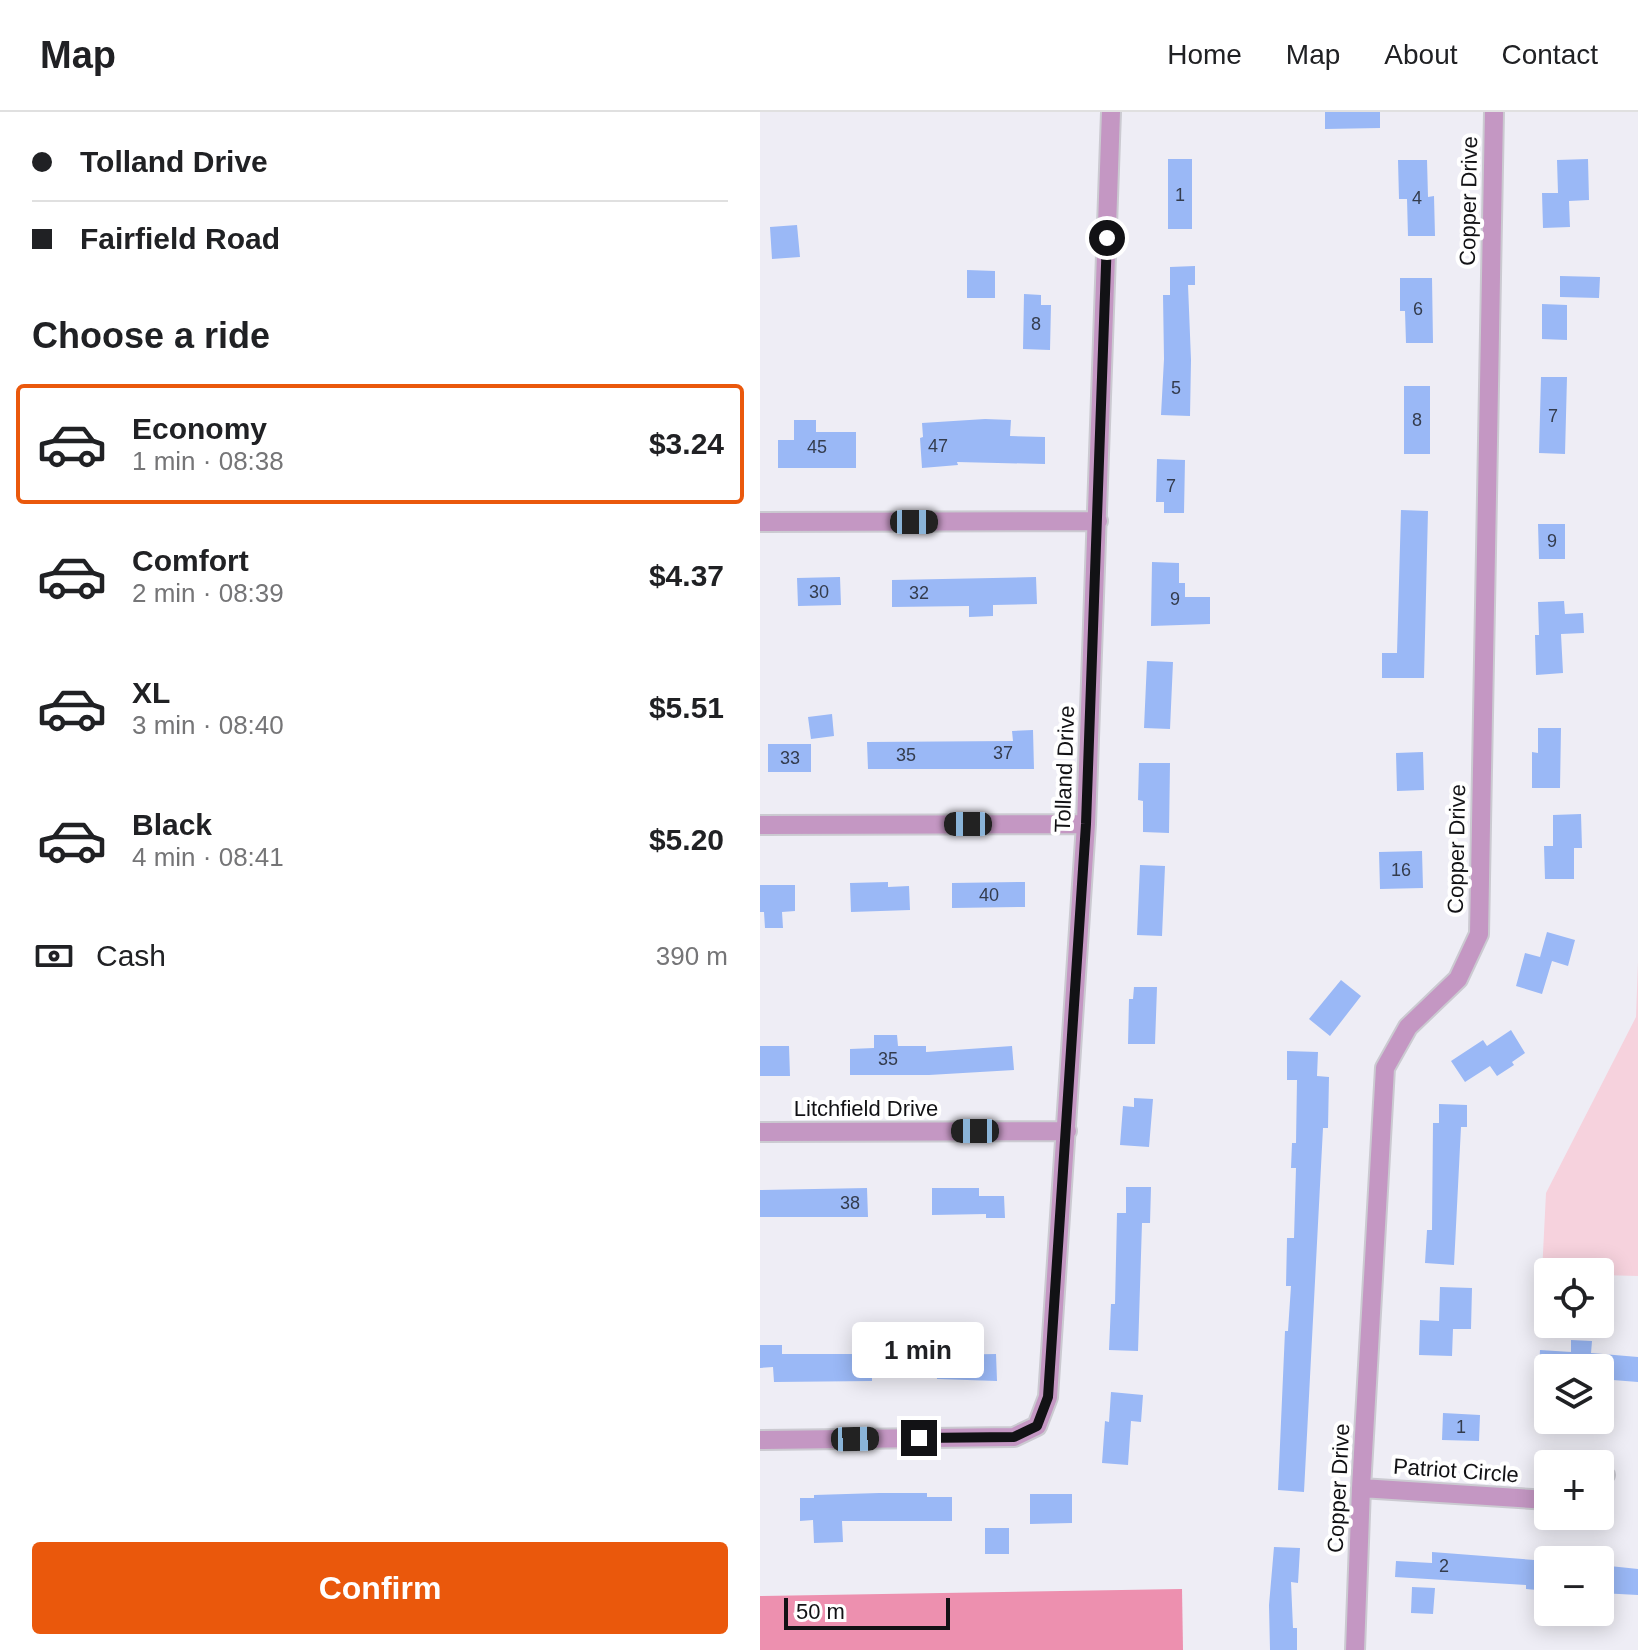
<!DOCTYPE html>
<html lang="en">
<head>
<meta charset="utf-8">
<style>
  body { margin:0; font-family:Helvetica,sans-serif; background:#f2f2f2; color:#202124; height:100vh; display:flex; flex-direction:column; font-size:30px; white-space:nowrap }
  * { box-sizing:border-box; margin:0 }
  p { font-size:26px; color:#757577 }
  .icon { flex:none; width:44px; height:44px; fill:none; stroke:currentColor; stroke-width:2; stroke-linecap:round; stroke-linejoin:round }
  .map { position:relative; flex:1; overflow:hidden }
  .panel { display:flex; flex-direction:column; background:#fff; width:760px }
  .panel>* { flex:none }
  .banner { display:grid; align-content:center; height:176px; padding:0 32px; background:#fff }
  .controls { position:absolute; left:774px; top:1146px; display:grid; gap:16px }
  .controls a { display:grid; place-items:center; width:80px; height:80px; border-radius:8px; background:#fff; box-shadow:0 4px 20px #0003; font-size:40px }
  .scale { position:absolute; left:24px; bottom:20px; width:166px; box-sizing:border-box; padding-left:8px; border:4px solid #121215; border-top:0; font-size:22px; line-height:28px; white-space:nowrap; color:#121215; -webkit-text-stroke:6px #fff; paint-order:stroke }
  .end { position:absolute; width:36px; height:36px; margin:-18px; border:10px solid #121215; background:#fff; box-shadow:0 0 0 4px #fff }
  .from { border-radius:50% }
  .bubble { position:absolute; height:56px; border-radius:8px; background:#fff; box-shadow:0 4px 20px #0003; font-size:26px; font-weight:700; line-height:56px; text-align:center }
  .car { position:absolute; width:24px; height:48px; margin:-24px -12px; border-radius:10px; box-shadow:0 0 6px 2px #0007; background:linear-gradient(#222 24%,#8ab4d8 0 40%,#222 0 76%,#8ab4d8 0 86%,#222 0) }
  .banner b { display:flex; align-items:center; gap:28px; height:76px; font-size:30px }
  .banner b+b { border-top:2px solid #e0e0e0 }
  .banner i { width:20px; height:20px; background:#202124 }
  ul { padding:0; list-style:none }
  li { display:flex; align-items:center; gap:24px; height:120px; margin:0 16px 12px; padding:0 16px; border:4px solid transparent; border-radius:8px }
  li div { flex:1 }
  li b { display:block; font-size:30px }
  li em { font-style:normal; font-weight:700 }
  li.selected { border-color:#ea580c }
  li>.icon { width:72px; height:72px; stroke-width:1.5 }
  h2 { padding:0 32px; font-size:36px; line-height:96px }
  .pay { display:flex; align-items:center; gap:20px; height:88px; padding:0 32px; font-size:30px }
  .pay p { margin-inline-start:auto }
  .action { display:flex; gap:16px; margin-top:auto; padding:16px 32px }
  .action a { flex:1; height:92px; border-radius:8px; background:#ea580c; color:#fff; font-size:32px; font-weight:700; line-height:92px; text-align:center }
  header { display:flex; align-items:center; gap:48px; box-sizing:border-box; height:112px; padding:0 40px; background:#fff; border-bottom:2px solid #e0e0e0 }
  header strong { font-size:38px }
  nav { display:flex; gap:44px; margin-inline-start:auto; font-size:28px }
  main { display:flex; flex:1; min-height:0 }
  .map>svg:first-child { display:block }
  .green { fill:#f6d2dd }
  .forest { fill:#ed90af }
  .building { fill:#9ab8f6 }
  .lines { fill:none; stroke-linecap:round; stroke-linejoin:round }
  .street-casing { stroke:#cbcad1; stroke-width:22 }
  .street { stroke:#c497c3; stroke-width:18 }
  .route { stroke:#121215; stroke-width:10 }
  .labels { text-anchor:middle; stroke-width:8; stroke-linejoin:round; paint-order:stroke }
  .number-label { font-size:18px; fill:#343c4d }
  .street-label { font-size:22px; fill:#121215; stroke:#fff }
</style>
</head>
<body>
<header>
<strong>Map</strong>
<nav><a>Home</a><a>Map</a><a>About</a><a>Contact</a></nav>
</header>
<main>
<section class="panel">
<div class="banner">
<b><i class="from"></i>Tolland Drive</b>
<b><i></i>Fairfield Road</b>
</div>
<h2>Choose a ride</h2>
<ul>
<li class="selected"><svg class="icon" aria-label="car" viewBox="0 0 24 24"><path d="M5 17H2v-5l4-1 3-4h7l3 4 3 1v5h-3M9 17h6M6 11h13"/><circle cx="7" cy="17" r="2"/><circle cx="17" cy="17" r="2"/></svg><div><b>Economy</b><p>1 min · 08:38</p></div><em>$3.24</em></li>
<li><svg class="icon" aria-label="car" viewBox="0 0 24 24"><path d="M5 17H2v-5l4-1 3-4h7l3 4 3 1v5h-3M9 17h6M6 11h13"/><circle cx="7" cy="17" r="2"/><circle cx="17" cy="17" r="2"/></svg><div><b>Comfort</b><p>2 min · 08:39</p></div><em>$4.37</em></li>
<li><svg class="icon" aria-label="car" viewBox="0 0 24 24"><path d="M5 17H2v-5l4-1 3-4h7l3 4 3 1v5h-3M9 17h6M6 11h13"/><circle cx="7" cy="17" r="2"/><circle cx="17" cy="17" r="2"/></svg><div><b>XL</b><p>3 min · 08:40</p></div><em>$5.51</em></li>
<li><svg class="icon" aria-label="car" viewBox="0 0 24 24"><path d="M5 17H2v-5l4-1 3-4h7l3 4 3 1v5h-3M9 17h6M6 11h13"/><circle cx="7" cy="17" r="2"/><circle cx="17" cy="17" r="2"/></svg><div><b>Black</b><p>4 min · 08:41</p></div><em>$5.20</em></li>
</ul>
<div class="pay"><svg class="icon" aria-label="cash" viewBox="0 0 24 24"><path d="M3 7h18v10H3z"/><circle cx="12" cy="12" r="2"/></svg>Cash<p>390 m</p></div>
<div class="action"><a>Confirm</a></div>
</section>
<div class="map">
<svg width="878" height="1538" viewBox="0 0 878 1538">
  <rect width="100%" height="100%" fill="#eeedf5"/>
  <!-- green -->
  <path class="green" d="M878,850V1164L840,1163V1160L782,1161L786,1081L876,905Z"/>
  <!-- forest -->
  <path class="forest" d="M422,1477L423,1538H0V1484Z"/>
  <!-- building -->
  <path class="building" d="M565,0H620V16L565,17Z
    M408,47H432V117H408Z
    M828,47L829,88L809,89L810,115L783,116L782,81H798L797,48Z
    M638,48H667L668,85L674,84L675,124H648L647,87H639Z
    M37,113L40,145L12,147L10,115Z
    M435,154V173H428L431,248L430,304L401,303L404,247L403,183H410V155Z
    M207,158L235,159V186H207Z
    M800,164L840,165L839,186L800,185Z
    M640,166H672L673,231H646L645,199H640Z
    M264,182L281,183V193H291L290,238L263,237Z
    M782,192L807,193V228L782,227Z
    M781,265H807L805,342L779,341Z
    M644,274H670V342H644Z
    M225,307L251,308L250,324L285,325V352L197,350L198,353L162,356L160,326L163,325L162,311Z
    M34,308H56V320H96V356H18V328H34Z
    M397,347L425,348L424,401H404V390H396Z
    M641,398L668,399L664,566H622V541H637Z
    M778,412H805V447H779Z
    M392,450L419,451V471H425V485H450V512L391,514Z
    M80,465L81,493L38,494L37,466Z
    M276,465L277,492L233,493V504L209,505V494L132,495V468Z
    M804,489L805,502L823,501L824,521L801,522L803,561L776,563L775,523H779L778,490Z
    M387,549L413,550L410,617L384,616Z
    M72,602L74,624L51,627L48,605Z
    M778,616H801L800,676H772V640L778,641Z
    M273,618L274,657H108L107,630L253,629L252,619Z
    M8,632H51V660H8Z
    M663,640L664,678L637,679L636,641Z
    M379,651H410L409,721L383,720V689L378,688Z
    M821,702L822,736H814V767H785L784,734H793V703Z
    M662,739L663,776L620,777L619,740Z
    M380,753L405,754L402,824L377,823Z
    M128,770V775L149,774L150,798L91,800L90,771Z
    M265,770V795L192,796V771Z
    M0,773H35V799L22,800L23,816H5L4,800H0Z
    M787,820L815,828L808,854L792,849L782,882L756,874L765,841L780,845Z
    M581,868L601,884L570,924L549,907Z
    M374,875H397L395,932H368L369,887H373Z
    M751,918L765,941L752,950L754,953L737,964L730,954L705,970L691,949L723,928L727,934Z
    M114,923H137L138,934H166V940L252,934L254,958L169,963H90V937L114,936Z
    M0,934H29L30,964H0Z
    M527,939L558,940L557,964L569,965L568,1016H563L544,1380L518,1378L525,1219H528L531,1174H526L527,1126H534L536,1056H531L532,1031H536L537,968H527Z
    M374,986L393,987L389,1035L360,1033L363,994L374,995Z
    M679,992L707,993V1015H701L694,1153L665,1151L667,1118H672L673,1011H679Z
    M366,1075H391L390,1111H382L378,1239L349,1238L351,1192H355L357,1101H366Z
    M107,1076L108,1105H0V1078Z
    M172,1076H219V1084H244L245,1106H226V1102L172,1103Z
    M680,1175L712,1176L711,1217H693L692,1244L659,1243L660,1208L679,1209Z
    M811,1228L832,1229L831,1241L878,1245V1270L840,1267V1256H779L780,1238L811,1240Z
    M0,1233H22V1242H130V1265H112V1269L14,1270L13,1255L0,1256Z
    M236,1242L237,1269L177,1267L176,1243Z
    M351,1280L383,1283L381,1310L371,1309L368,1353L342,1351L345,1309L349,1310Z
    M683,1301L720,1303L719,1329L682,1328Z
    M119,1381H167V1385H192V1409H82L83,1430L54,1431L53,1408L40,1409V1386H54V1383Z
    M270,1382H312V1411L270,1412Z
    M225,1416H249V1442H225Z
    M514,1435L540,1436L538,1471L531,1470L533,1516H537V1538H510L509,1493Z
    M672,1440L788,1449V1479L766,1477V1473L635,1465L636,1449L672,1451Z
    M840,1453L878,1457V1483L840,1481Z
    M652,1475L675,1476L673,1502L651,1501Z"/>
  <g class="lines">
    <defs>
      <path id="street" d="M0,410L338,409
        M0,713L326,712
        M0,1020L307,1019
        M0,1328L254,1325L277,1314L288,1285L326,712L351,0
        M840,1365L845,1363
        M601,1376L788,1388
        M595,1538L601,1376L625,956L648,915L698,867L719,822L734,0"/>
    </defs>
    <!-- street casing -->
    <use href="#street" class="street-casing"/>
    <!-- street -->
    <use href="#street" class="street"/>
  </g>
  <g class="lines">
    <!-- route -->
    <path class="route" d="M159,1326L254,1325L277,1314L288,1285L326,712L347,126"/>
  </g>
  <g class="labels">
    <!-- number labels -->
    <g class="number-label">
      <text x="420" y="89">1</text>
      <text x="657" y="92">4</text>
      <text x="658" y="203">6</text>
      <text x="276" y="218">8</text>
      <text x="416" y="282">5</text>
      <text x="793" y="310">7</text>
      <text x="657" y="314">8</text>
      <text x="178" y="340">47</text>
      <text x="57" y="341">45</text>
      <text x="411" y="380">7</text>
      <text x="792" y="435">9</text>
      <text x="59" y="486">30</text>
      <text x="159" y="487">32</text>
      <text x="415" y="493">9</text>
      <text x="243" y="647">37</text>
      <text x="146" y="649">35</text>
      <text x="30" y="652">33</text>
      <text x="641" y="764">16</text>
      <text x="229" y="789">40</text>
      <text x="128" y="953">35</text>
      <text x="90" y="1097">38</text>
      <text x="701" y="1321">1</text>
      <text x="684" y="1460">2</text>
    </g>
    <!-- street labels -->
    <g class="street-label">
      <text transform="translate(708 89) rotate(-89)" y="8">Copper Drive</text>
      <text transform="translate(304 657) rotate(-88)" y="8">Tolland Drive</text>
      <text transform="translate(696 737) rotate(-89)" y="8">Copper Drive</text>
      <text x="106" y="1004">Litchfield Drive</text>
      <text transform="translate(696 1358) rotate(4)" y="8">Patriot Circle</text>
      <text transform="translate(578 1376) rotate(-87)" y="8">Copper Drive</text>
    </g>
  </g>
</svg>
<div class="controls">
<a><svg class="icon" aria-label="locate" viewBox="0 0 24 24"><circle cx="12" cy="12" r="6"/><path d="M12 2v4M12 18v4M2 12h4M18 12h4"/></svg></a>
<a><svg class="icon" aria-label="layers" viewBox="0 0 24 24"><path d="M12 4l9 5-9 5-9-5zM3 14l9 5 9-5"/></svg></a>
<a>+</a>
<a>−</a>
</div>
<div class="scale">50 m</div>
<i class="end from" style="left:347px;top:126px"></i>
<i class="end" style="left:159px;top:1326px"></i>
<div class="bubble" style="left:92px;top:1210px;width:132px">1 min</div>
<i class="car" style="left:154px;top:410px;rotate:90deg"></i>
<i class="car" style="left:208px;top:712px;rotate:270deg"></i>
<i class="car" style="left:215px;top:1019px;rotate:270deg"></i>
<i class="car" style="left:95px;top:1327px;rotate:89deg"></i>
</div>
</main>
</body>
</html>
